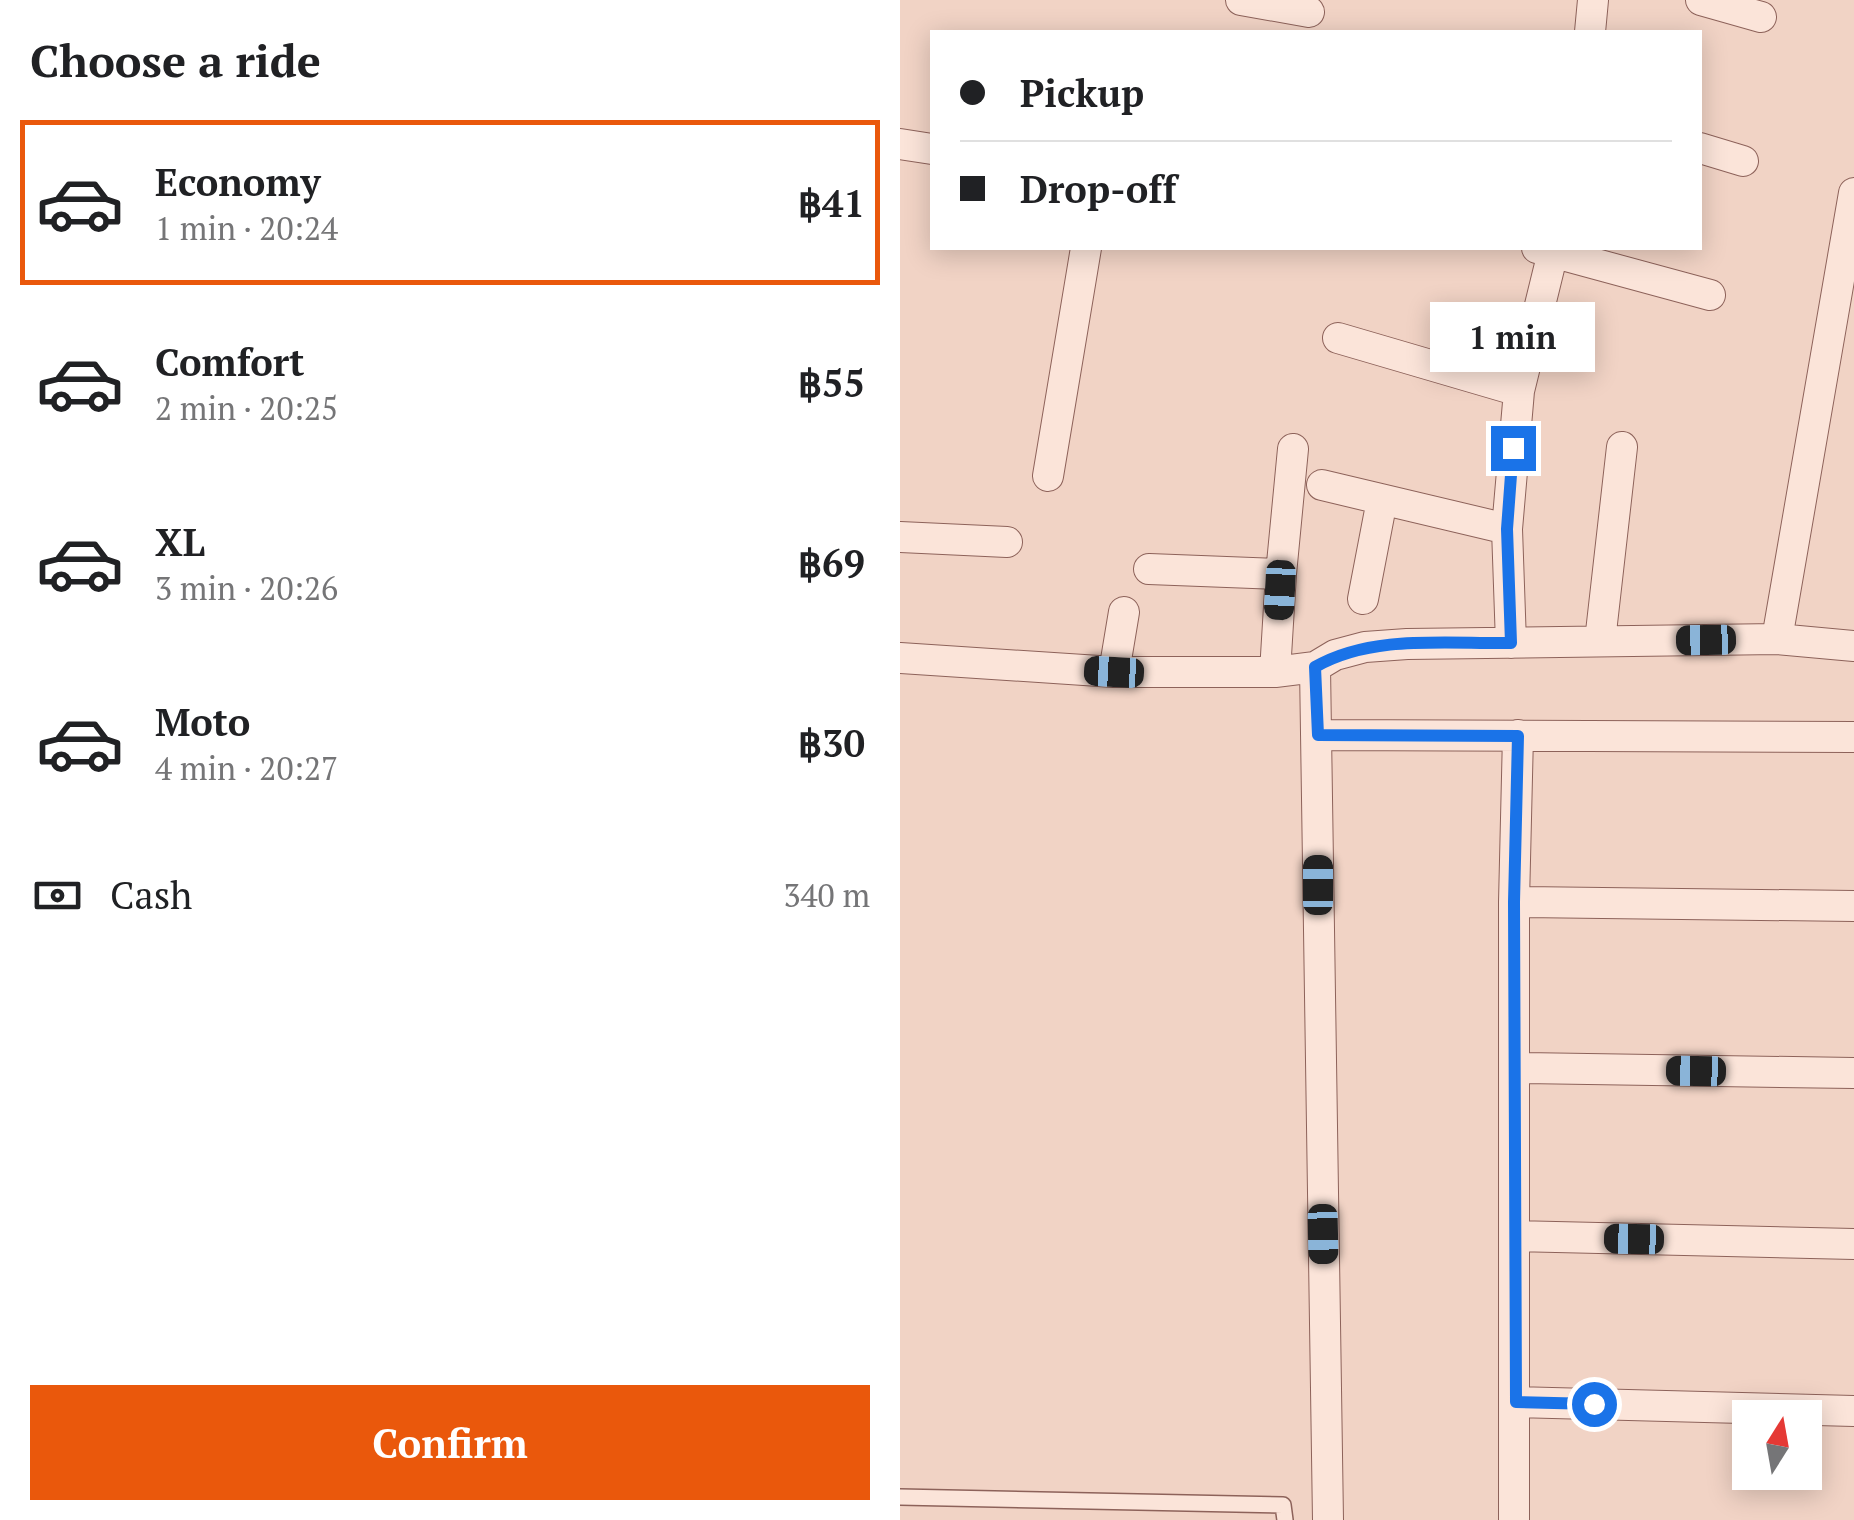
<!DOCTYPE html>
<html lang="en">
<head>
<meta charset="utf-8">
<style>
  body { margin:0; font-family:"PT Serif",serif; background:#f2f2f2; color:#202124; height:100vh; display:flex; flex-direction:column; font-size:38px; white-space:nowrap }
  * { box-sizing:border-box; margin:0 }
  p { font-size:32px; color:#757577 }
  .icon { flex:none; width:55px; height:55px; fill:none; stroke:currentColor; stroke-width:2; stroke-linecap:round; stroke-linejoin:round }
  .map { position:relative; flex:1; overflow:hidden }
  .details { display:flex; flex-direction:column; background:#fff; width:900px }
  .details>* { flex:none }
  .hud { position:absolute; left:30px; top:30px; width:772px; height:220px; border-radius:0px; box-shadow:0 5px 25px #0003; display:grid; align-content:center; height:220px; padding:0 30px; background:#fff }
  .needle { width:65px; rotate:11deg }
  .controls { position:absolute; left:832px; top:1400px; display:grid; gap:20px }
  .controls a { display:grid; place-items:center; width:90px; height:90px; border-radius:0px; background:#fff; box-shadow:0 5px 25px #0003; font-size:50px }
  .end { position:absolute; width:45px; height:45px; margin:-22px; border:12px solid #1a73e8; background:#fff; box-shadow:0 0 0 5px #fff }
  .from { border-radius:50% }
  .bubble { position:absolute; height:70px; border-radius:0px; background:#fff; box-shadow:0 5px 25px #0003; font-size:32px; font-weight:800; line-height:70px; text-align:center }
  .car { position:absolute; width:30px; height:60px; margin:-30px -15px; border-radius:12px; box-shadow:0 0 8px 2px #0007; background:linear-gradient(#222 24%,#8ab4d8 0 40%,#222 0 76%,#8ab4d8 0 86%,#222 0) }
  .hud b { display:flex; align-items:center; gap:35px; height:95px; font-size:38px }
  .hud b+b { border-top:2px solid #e0e0e0 }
  .hud i { width:25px; height:25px; background:#202124 }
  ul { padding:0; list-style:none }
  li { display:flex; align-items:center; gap:30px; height:165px; margin:0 20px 15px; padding:0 10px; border:5px solid transparent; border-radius:0px }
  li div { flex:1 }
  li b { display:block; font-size:38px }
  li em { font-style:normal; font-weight:800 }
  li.current { border-color:#ea580c }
  li>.icon { width:90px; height:90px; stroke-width:1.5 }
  h2 { padding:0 30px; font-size:45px; line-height:120px }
  .pay { display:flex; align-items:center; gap:25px; height:110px; padding:0 30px; font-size:38px }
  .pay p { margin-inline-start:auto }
  .cta { display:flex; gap:20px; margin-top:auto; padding:20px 30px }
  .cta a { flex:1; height:115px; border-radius:0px; background:#ea580c; color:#fff; font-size:40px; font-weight:800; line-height:115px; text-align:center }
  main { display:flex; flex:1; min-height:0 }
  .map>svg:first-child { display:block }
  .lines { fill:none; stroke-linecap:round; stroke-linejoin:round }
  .lane-casing { stroke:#8d625a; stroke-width:18 }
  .street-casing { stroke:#8d625a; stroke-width:32 }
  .lane { stroke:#fbe4d9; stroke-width:15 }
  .street { stroke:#fbe4d9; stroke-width:30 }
  .route { stroke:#1a73e8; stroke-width:12 }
</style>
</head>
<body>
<main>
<section class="details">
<h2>Choose a ride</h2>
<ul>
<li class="current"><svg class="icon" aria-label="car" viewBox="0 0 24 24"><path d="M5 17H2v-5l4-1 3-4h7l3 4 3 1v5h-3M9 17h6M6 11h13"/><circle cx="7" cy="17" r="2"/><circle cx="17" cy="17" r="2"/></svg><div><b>Economy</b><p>1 min · 20:24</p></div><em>฿41</em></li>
<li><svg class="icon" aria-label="car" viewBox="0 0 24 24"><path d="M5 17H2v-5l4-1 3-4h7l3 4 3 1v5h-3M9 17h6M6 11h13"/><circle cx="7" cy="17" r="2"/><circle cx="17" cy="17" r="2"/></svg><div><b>Comfort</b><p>2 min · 20:25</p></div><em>฿55</em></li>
<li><svg class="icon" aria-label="car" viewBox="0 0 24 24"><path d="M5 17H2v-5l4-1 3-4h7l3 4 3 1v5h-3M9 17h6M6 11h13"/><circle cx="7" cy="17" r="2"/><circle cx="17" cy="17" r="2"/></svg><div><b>XL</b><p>3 min · 20:26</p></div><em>฿69</em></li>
<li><svg class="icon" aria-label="car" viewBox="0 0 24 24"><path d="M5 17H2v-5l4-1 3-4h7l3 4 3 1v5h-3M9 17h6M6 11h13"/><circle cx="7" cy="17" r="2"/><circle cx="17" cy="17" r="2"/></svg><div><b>Moto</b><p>4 min · 20:27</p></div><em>฿30</em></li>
</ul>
<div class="pay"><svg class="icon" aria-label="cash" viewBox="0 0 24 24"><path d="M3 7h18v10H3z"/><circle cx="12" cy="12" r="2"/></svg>Cash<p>340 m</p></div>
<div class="cta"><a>Confirm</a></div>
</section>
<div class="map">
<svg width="954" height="1520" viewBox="0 0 954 1520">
  <rect width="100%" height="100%" fill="#f1d3c5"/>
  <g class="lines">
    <defs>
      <path id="lane" d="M0,1497L383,1505L385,1520"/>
      <path id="street" d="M341,0L409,12
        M801,0L861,17
        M690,32L693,0
        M0,144L32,149
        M800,148L843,161
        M637,248L810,295
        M438,338L619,391
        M148,476L186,248
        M422,485L607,529
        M0,537L107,542
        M249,569L381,574L375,672
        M381,574L393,449
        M463,599L482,500
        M877,639L954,193
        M700,641L722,447
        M611,643L607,529L619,391L654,248
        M0,658L214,672H375L415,667L435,655L465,647L507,644L877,639L954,646
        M415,667L428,1520
        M214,672L224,612
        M418,735L954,737
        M614,902L954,906
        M616,1068L954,1073
        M616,1236L954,1244
        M616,1402L954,1411
        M614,1520V902L618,735"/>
    </defs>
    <!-- lane casing -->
    <use href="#lane" class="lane-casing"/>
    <!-- street casing -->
    <use href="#street" class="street-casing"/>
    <!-- lane -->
    <use href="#lane" class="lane"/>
    <!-- street -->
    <use href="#street" class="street"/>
  </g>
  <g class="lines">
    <!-- route -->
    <path class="route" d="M613,448L607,529L611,643C547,644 472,634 415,667L418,735L618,736L614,902L616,1402L694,1404"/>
  </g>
</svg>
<div class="controls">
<a><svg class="needle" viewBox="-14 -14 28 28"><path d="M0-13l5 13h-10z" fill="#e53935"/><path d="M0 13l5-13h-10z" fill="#757577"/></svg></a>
</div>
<i class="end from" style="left:694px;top:1404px"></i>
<i class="end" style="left:613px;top:448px"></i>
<div class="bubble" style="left:530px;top:302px;width:165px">1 min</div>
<i class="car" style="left:380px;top:590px;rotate:183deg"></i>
<i class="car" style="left:806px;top:640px;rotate:269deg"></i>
<i class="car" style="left:214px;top:672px;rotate:273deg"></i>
<i class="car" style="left:418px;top:885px;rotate:0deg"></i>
<i class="car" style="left:796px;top:1071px;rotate:271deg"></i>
<i class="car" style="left:423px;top:1234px;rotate:179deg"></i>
<i class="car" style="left:734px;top:1239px;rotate:271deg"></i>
<div class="hud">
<b><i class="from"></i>Pickup</b>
<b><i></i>Drop-off</b>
</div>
</div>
</main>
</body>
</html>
